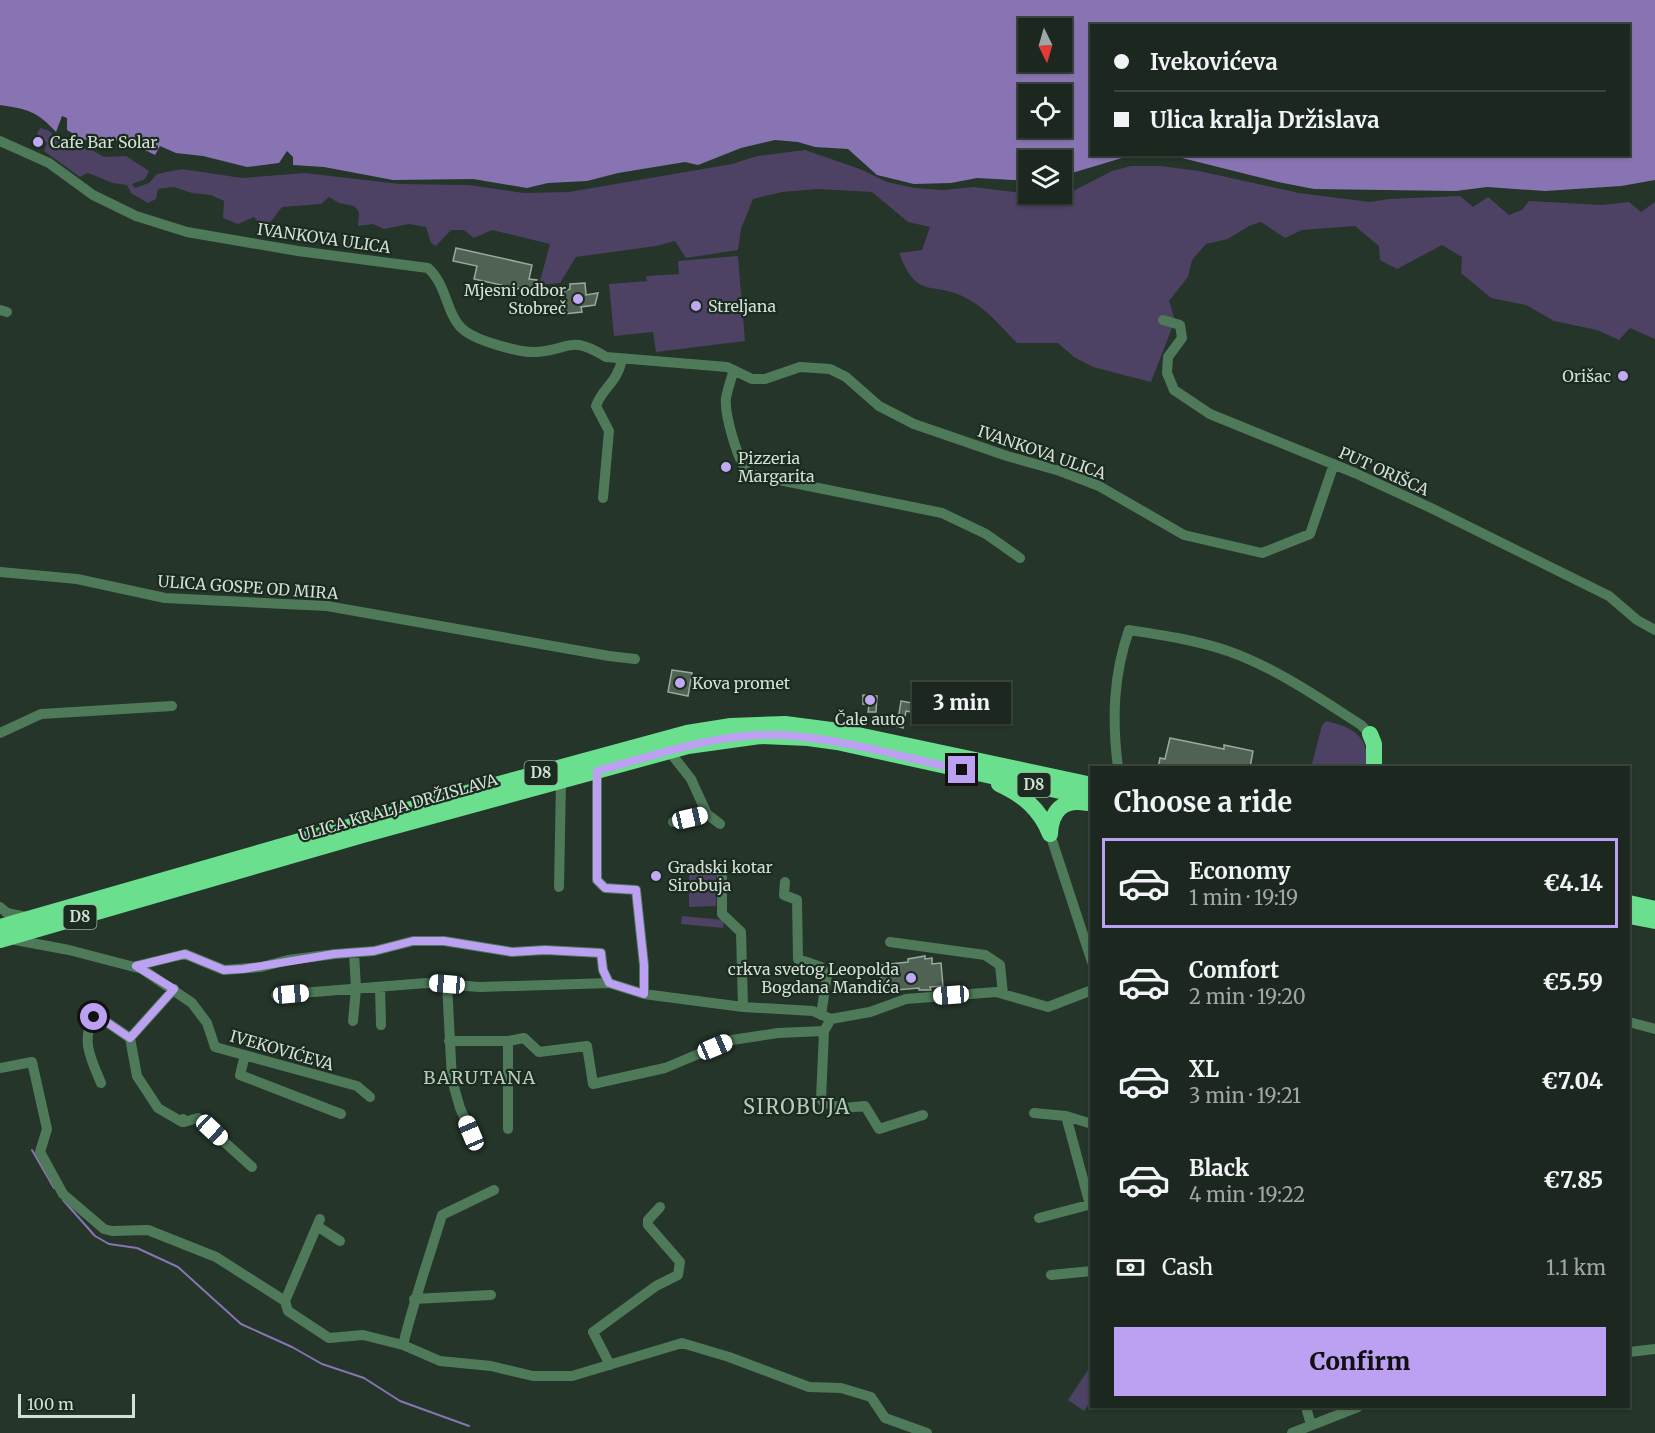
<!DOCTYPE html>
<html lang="en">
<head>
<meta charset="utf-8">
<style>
  body { margin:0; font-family:Merriweather,serif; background:#29342c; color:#f1f3f6; height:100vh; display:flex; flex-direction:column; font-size:22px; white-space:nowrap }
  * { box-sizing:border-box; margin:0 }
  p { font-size:20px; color:#a0a6a4 }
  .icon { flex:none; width:33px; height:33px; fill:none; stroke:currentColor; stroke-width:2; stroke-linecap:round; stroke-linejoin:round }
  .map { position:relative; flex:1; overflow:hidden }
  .side { position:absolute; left:1090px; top:766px; width:540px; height:642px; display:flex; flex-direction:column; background:#1c281f; border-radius:0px; box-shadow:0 2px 4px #0004,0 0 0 2px #3a443d }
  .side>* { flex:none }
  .top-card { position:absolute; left:1090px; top:24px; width:540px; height:132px; border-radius:0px; box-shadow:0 2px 4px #0004,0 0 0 2px #3a443d; display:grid; align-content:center; height:132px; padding:0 24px; background:#1c281f }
  .needle { width:39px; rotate:175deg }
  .controls { position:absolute; left:1018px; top:18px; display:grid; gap:12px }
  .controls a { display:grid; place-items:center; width:54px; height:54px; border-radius:0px; background:#1c281f; box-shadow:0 2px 4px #0004,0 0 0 2px #3a443d; font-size:30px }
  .scale { position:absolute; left:18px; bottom:15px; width:117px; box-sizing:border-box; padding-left:6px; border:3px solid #d4dfd6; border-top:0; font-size:16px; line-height:21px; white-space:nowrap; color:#d4dfd6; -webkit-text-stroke:4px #1b2b1f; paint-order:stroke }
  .end { position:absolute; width:27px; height:27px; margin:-14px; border:8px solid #bca0f2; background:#111; box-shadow:0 0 0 3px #111 }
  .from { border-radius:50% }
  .bubble { position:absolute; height:42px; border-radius:0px; background:#1c281f; box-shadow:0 2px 4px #0004,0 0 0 2px #3a443d; font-size:20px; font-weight:800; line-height:42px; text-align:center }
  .car { position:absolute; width:18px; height:36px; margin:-18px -9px; border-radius:8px; box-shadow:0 0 4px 2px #0007; background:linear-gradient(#fff 24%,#345 0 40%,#fff 0 76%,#345 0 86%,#fff 0) }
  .top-card b { display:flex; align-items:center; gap:21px; height:57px; font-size:22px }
  .top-card b+b { border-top:2px solid #3a443d }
  .top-card i { width:15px; height:15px; background:#f1f3f6 }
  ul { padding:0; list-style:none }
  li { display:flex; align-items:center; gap:18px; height:90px; margin:0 12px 9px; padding:0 12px; border:3px solid transparent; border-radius:0px }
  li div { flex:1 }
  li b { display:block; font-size:22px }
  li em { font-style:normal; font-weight:800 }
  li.current { border-color:#bca0f2 }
  li>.icon { width:54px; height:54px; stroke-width:1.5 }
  h2 { padding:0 24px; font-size:27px; line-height:72px }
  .pay { display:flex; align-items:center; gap:15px; height:66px; padding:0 24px; font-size:22px }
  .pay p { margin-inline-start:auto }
  .primary-button { display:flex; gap:12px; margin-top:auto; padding:12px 24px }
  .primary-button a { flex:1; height:69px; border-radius:0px; background:#bca0f2; color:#111; font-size:24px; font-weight:800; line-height:69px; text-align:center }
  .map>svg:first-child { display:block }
  .green { fill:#4d4164 }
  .water { fill:#8974b3; fill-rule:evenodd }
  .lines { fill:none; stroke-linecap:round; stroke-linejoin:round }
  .stream { stroke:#8974b3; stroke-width:2 }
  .building { fill:#506254; stroke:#97ab9b; stroke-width:1.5 }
  .minor { stroke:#4e7a5a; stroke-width:10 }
  .highway { stroke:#6ae08f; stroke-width:16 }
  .route { stroke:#bca0f2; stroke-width:8 }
  .poi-dot { fill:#c1a8f3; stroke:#1b2b1f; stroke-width:2 }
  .labels { text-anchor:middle; stroke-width:4.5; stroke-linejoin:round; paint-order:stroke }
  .shield { fill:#1b2b1f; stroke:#9ca99f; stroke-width:1.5 }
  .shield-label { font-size:15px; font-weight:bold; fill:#d4dfd6 }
  .poi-label { font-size:16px; fill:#d4dfd6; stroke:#1b2b1f; text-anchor:start }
  .street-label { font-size:16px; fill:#d4dfd6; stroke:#1b2b1f }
  .neighbourhood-label { font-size:18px; letter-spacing:1.5px; fill:#b8ccbc; stroke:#1b2b1f }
  .quarter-label { font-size:20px; letter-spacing:1.5px; fill:#b8ccbc; stroke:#1b2b1f }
</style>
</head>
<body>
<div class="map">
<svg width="1655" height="1433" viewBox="0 0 1655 1433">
  <rect width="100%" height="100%" fill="#253529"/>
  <!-- green -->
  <path class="green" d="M40,128L48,130L67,146L74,143L83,149L87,147L104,157L126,156L149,171L145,179L132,184L135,188L149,183L157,174L182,169L242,178L305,173L400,184L469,185L524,193L569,192L732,164L757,156L805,150L860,169L887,182L915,188L943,190L974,187L1029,194L1071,192L1112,171L1131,166H1160L1199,171L1299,193L1370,202L1389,199L1460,196L1473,207L1488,197L1509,215L1522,210L1529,201L1602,205L1629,202L1641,212L1655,202V339L1630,328L1619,340L1597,330L1554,321L1526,305L1491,298L1461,273L1462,257L1442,245L1397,269L1380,260L1379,246L1355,226L1302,230L1285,238L1261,222L1249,226L1228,239L1206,244L1192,260L1188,277L1169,301L1175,320L1151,382L1093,367L1074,357L1058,343H1017C1001,327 988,310 968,299C933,279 918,303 899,253L922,250L930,227L908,222L872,192L817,189L782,192L753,199L741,229L738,250L686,258L675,241L656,246L576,257L560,283L539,285L550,244L492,230L474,238L464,230H451L436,246L431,243L426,227L409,224L384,229L373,224L358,226L359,212L354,206L339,203L329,197L321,204L282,207L269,224L258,222L254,217L238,224L223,218L224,201L211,195L192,193L174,187L158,189L156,199L148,203L131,193L127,185L113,183L88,173L80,177L44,151L47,143L37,134Z
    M738,256L745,341L656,352L653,332L614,336L609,284L647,281L646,276L679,274L678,261Z
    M1326,721C1353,727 1371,737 1366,768H1311L1322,725Z
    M716,871V906L689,907V872Z
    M682,916L724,920L723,928L681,924Z
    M1090,1367L1092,1369V1399L1084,1411L1068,1400Z"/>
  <!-- water -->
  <path class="water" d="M0,0H1655V180L1621,186L1545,191L1487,187L1456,191L1314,189L1278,182L1170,155L1629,154V26H1092V154L1132,155L1062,176V160H1029V181L977,178L951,183L914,184L877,175L848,149L815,147L798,142L775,140L741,148L698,165L685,162L618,173L587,181L548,183L527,188L473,179L393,180L324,167L293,165V157L287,151L279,163L247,167L203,156L176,153L160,146L155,155C132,143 109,135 84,140L67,130V118L62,116L56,132C37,111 27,109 0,105ZM1029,28H1062V62H1029ZM1029,94H1062V128H1029Z"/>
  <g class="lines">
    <!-- stream -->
    <path class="stream" d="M32,1150L54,1188
      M63,1200L95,1236L109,1244L137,1248L178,1267L241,1324L292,1347L322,1364L364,1378L400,1401L469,1426"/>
  </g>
  <!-- building -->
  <path class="building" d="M456,248L532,265L529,279L537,280L535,289L525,286L524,290L474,279L477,266L453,261Z
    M585,283L586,295L598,293L595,305L581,307L582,312L564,314L560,293L570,289V284Z
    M672,670L692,673L688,696L668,692Z
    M863,695L877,696L876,712H868L869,705L863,704Z
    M901,701L918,704L917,713L906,711L903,728L897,726Z
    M1170,738L1224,749V745L1253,751L1250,768H1158L1160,758L1165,759Z
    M925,956V959L932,958V964L941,963L943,986L930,987L931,990H919V988L885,991L884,985H881V965L908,962V959Z"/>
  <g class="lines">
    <!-- minor -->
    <path class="minor" d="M0,141L49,163L93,195L136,216L187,232L298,251L428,268C448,286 446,317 465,331C478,341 520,353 536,352C571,350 569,334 606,357L727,367L752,379H765L800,367L830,369L846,377L879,406L914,424L1007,456L1060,471L1099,486L1184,535L1262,553L1310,534L1334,464
      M0,310L7,312
      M1163,320L1180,325L1182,338L1168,357L1167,373L1174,390L1210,414L1355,473L1431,508L1609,596L1637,620L1655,630
      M734,370C731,379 728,388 726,398C724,414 738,462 749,474L942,513L986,534L1020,558
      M603,498L609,431L596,406C602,388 617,383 622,360
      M0,572L77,579L165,598L327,606L609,656L635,659
      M0,733L41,714L172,706
      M669,751L691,779L707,814
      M1118,768C1112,720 1113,676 1129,630C1162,635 1196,640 1228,651C1276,668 1319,698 1361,725L1370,734
      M597,771V880L605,888L636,890L644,965V994
      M673,822L707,814L720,824
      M1050,834L1092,962
      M722,866V914L741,932L743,1007
      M785,882L784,895L797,900L798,959L821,967L827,975L821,1015
      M559,887L561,781
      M0,907L7,913L26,917
      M10,939L69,950L142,969L192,1003L207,1023L215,1047L357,1086L370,1097
      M890,942L985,955L1000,965L1003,994
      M136,966L185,954L224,970L261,967L288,960L335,954L374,951L413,941H444L512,952L545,950L601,953L603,970L609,983
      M447,984L452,1080L460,1108L471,1133
      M380,987L381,1025
      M276,995L426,983L480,987L609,983L644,994L743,1007L813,1011L831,1019L870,1012L906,999L996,992L1048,1007L1092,990
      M353,1021L356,989L354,953
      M1629,1022L1655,1029
      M824,1031L821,1099L824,1103L843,1108L865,1106L879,1129L923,1115
      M130,1038L137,1076L158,1108L182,1122L183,1119L184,1122L198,1118L252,1167
      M130,1038L174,989
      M449,1041H508L524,1038L539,1052L587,1046L593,1084L665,1068L732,1040L778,1033L824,1031L831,1019
      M508,1041V1129
      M245,1055L240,1075L341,1114
      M0,1068L32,1062L47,1129L40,1152L63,1194L104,1229L112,1231L148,1230L216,1257L285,1301L288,1311L329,1338L363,1335L403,1345L440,1361L491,1366L533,1376H572L682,1343L729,1357L809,1387L841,1388L871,1397L885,1418L927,1433
      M101,1083C92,1061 80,1040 94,1017L105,1021L130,1038
      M1034,1113L1066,1116L1092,1124
      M1066,1116L1090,1205
      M1039,1218L1092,1204
      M317,1226L340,1241
      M1051,1275L1092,1271
      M414,1299L491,1295
      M285,1301L320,1219
      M403,1345C414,1300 429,1258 442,1215L494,1190
      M1629,1352L1655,1349
      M610,1365L593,1332L656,1286L678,1275L680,1262L648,1225V1220L660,1207
      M1306,1407L1311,1425
      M1292,1433L1358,1407"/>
    <!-- highway -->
    <path class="highway" d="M1370,734L1374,744V768
      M999,784C1023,795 1040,809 1050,834
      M1050,834C1051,811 1063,798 1087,803
      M1629,903L1655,909
      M1629,916L1655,921
      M0,927L481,789L687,733L731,726L785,724L839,731L1092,785
      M0,940L366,834L688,746L760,736L808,738L837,742L1092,798"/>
  </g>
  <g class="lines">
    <!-- route -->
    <path class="route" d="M94,1017L105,1021L130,1038L174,989L136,966L185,954L224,970L243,969L334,954L374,951L413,941H444L512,952L545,950L601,953L603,970L609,983L644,994V965L636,890L605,888L597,880V771C656,755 719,732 782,735C843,739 902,757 962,770"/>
  </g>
  <!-- markers -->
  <g class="poi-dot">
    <circle cx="38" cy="142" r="6"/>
    <circle cx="578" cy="299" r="6"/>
    <circle cx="696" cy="306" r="6"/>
    <circle cx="1623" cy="376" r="6"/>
    <circle cx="726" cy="467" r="6"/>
    <circle cx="680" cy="683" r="6"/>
    <circle cx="870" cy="700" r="6"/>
    <circle cx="656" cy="876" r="6"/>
    <circle cx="911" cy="978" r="6"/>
  </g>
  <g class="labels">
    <!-- shield labels -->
    <g class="shield">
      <rect x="524.5" y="761" width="33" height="24" rx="4.5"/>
      <rect x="1017.5" y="773" width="33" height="24" rx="4.5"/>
      <rect x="63.5" y="905" width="33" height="24" rx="4.5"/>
    </g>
    <g class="shield-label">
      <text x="541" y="778">D8</text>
      <text x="1034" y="790">D8</text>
      <text x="80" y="922">D8</text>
    </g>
    <!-- poi labels -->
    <g class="poi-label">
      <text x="50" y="148">Cafe Bar Solar</text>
      <text x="566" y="296" text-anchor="end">Mjesni odbor<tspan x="566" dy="18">Stobreč</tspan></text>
      <text x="708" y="312">Streljana</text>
      <text x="1611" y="382" text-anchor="end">Orišac</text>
      <text x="738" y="464">Pizzeria<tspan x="738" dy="18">Margarita</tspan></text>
      <text x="692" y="689">Kova promet</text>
      <text x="870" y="725" text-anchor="middle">Čale auto</text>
      <text x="668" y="873">Gradski kotar<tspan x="668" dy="18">Sirobuja</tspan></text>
      <text x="899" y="975" text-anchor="end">crkva svetog Leopolda<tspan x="899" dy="18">Bogdana Mandića</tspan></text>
    </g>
    <!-- street labels -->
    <g class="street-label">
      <text transform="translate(324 238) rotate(8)" y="6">IVANKOVA ULICA</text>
      <text transform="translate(1042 452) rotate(19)" y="6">IVANKOVA ULICA</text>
      <text transform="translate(1384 471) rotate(24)" y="6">PUT ORIŠCA</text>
      <text transform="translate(248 587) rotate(4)" y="6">ULICA GOSPE OD MIRA</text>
      <text transform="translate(398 807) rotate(-16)" y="6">ULICA KRALJA DRŽISLAVA</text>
      <text transform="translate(282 1050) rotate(16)" y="6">IVEKOVIĆEVA</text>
    </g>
    <!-- neighbourhood labels -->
    <g class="neighbourhood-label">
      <text x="480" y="1084">BARUTANA</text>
    </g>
    <!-- quarter labels -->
    <g class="quarter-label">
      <text x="797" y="1114">SIROBUJA</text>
    </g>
  </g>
</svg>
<div class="controls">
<a><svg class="needle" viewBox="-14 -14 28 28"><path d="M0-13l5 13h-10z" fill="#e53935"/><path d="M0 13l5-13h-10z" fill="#a0a6a4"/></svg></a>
<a><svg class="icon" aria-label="locate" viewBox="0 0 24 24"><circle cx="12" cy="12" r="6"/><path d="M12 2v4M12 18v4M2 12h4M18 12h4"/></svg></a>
<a><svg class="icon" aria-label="layers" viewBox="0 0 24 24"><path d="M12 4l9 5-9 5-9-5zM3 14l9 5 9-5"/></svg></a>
</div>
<div class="scale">100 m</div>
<i class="end from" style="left:94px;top:1017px"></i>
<i class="end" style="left:962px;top:770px"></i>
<div class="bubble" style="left:912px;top:682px;width:99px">3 min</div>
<i class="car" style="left:690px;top:818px;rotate:77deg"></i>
<i class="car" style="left:447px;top:984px;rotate:275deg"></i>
<i class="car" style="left:291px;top:994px;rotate:85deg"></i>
<i class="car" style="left:951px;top:995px;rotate:266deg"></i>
<i class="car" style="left:715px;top:1047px;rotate:67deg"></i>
<i class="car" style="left:212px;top:1130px;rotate:133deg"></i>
<i class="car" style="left:471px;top:1133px;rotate:337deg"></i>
<div class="top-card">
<b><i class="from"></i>Ivekovićeva</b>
<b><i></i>Ulica kralja Držislava</b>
</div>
<section class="side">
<h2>Choose a ride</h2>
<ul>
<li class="current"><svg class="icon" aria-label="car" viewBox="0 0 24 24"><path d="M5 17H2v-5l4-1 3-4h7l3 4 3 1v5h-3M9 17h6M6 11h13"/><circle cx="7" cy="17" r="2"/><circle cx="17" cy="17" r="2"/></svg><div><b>Economy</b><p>1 min · 19:19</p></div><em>€4.14</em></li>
<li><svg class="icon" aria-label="car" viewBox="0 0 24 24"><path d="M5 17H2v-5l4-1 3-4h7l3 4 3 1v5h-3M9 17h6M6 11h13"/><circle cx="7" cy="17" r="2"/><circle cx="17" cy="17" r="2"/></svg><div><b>Comfort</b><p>2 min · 19:20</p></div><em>€5.59</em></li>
<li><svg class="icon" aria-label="car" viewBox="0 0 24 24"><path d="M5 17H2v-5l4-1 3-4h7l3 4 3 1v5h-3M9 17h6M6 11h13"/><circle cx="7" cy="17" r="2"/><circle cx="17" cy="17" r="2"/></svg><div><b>XL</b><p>3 min · 19:21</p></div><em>€7.04</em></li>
<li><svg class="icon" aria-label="car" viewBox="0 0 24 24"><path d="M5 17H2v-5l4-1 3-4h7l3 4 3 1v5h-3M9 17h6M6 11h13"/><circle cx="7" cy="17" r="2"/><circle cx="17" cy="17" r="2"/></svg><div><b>Black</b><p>4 min · 19:22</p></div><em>€7.85</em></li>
</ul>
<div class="pay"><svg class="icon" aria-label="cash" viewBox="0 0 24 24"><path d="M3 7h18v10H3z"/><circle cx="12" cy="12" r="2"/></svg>Cash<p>1.1 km</p></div>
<div class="primary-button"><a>Confirm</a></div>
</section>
</div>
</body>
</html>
